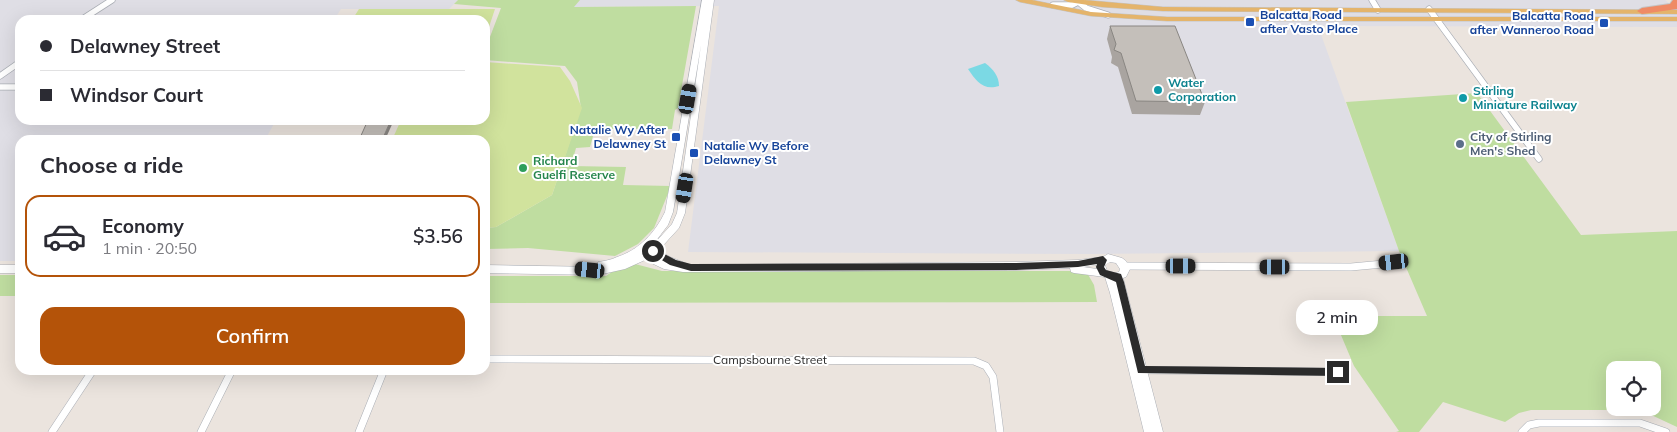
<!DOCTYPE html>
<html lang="en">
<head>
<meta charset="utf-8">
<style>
  body { margin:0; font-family:Mulish,sans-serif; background:#f2f2f3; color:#2b2b33; height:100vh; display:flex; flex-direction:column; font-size:19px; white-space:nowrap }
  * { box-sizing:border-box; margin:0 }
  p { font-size:16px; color:#7c7c81 }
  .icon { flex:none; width:28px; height:28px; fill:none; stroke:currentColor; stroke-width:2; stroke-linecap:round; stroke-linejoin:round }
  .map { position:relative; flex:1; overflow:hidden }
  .drawer { position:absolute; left:15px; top:135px; width:475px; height:240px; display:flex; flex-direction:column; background:#fff; border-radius:15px; box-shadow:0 5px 20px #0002 }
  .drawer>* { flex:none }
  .banner { position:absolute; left:15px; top:15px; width:475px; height:110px; border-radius:15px; box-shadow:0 5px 20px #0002; display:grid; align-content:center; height:110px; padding:0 25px; background:#fff }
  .buttons { position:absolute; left:1606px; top:361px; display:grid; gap:10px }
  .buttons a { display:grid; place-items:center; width:55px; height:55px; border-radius:10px; background:#fff; box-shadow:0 5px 20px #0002; font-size:25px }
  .end { position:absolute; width:22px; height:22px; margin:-11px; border:6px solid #2b2b2b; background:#fff; box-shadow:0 0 0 2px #fff }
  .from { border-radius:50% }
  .bubble { position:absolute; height:35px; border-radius:15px; background:#fff; box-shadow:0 5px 20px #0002; font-size:16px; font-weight:600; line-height:35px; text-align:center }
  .car { position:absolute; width:15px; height:30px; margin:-15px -8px; border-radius:6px; box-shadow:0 0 4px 1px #0007; background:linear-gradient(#222 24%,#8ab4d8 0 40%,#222 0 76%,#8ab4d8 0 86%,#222 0) }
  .banner b { display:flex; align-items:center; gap:18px; height:48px; font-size:19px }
  .banner b+b { border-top:1px solid #e1e1e2 }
  .banner i { width:12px; height:12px; background:#2b2b33 }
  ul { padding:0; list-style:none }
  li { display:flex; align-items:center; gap:15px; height:82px; margin:0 10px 8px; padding:0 15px; border:2px solid transparent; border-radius:15px }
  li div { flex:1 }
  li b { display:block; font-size:19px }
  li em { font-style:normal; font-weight:600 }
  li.selected { border-color:#b45309 }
  li>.icon { width:45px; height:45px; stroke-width:1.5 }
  h2 { padding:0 25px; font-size:22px; line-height:60px }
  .action { display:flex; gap:10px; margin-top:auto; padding:10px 25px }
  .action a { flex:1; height:58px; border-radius:15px; background:#b45309; color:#fff; font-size:20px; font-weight:600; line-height:58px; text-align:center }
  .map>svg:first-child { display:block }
  .industrial { fill:#dfdee5 }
  .green { fill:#bfdda0; fill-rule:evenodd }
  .pitch { fill:#d1e39d }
  .water { fill:#7bd9e4 }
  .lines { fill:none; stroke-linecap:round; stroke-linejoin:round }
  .street-far1-casing { stroke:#abafb6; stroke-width:7 }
  .street-casing { stroke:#abafb6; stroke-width:8 }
  .secondary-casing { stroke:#abafb6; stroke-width:1 }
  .primary-casing { stroke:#c4c4c4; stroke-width:1 }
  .highway-casing { stroke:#c4c4c4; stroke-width:2 }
  .street-far1 { stroke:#fff; stroke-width:5.5 }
  .street { stroke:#fff; stroke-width:7 }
  .secondary { fill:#fff; fill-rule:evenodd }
  .primary { fill:#e4b46b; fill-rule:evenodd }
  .highway { fill:#ef8a65; fill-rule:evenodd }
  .wall { fill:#a9a4a0 }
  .shaded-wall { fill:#898682 }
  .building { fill:#c4bfba; stroke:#898682 }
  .route { fill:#2b2b2b }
  .transit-dot { fill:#1a4fb4; stroke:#fff; stroke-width:2 }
  .culture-dot { fill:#0f9aa8; stroke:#fff; stroke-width:2 }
  .service-dot { fill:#5c6f8a; stroke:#fff; stroke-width:2 }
  .leisure-dot { fill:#2e9e5b; stroke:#fff; stroke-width:2 }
  .labels { text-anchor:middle; stroke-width:4; stroke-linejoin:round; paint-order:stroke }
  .transit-label { font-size:12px; font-weight:bold; fill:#164399; stroke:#fff; text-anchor:start }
  .culture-label { font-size:12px; font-weight:bold; fill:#0d838f; stroke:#fff; text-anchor:start }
  .service-label { font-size:12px; font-weight:bold; fill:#4e5e75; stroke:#fff; text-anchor:start }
  .leisure-label { font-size:12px; font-weight:bold; fill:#27864d; stroke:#fff; text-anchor:start }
  .street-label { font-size:12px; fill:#2b2b2b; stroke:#fff }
</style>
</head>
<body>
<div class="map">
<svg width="1677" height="432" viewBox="0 0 1677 432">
  <rect width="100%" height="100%" fill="#ebe4de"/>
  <!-- industrial -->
  <path class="industrial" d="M0,0H458L449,9H341L334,20H20V120H276L265,140H20V261H0Z
    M580,0H1665L1677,9V27L1318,26L1399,251L1088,254L688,252L719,6L573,7Z"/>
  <!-- green -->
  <path class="green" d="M458,0H580L574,7L696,6L678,108L675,110L672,129H595L590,147L576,148L571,166L626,167L623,185L671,186L654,228L638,244L615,256L528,248L485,249V228L496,227L552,195L581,108L577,82L565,66L485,60V50L501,8L454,4Z
    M1477,93L1581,235L1677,231V427L1647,413L1631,410H1531L1519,413L1505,422L1443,402L1419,432H1396L1399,431L1354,366L1333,316H1427L1399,251L1346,102ZM1615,370H1652V408H1615Z
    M635,264L662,271H1086L1094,285L1097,302L485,303V276H606L619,267Z
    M0,275H20V296H0Z"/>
  <!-- pitch -->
  <path class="pitch" d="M359,9H495L485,39V20H352Z
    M485,62L560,67L570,81L582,108L552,195L496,227L485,228V140H392L401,120H485Z"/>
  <!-- water -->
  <path class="water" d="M985,63C993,69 999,76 999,86C983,91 976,81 968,69Z"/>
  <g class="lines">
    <defs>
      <path id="street-far1" d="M1076,0L1086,8L1108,15
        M1372,0L1378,10
        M1053,5H1072L1082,0
        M1429,9L1539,159
        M81,20L112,0
        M0,76L20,62
        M0,87H20"/>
      <path id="street" d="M1124,266L1351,267L1394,263
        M485,359L974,361L986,366L993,377L1000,432
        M1139,370L1338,372
        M52,432L93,370
        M201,432L232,370
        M359,432L384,370
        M1522,432L1529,425L1539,423H1640L1666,432"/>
      <path id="secondary" d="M702,0H714L685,213L679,228L659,250L670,257L690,265L1016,262L1078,260L1103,257L1108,254L1122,258L1126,261L1130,269L1126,277L1123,278L1163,432H1144L1110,293L1105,277L1074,273L1071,272L1070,268L1016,270L683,272L664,269L645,260L625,269L598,275L485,273V265L598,267L596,265L598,262C604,261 611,260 617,257C639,250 655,233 665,212ZM701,45L677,213L672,224L652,246L668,225L673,212ZM1110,262L1116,263L1120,269L1119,272L1115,273L1107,271L1105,265ZM1096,265L1097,269L1083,267Z
        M0,265H20V273H0Z"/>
      <path id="primary" d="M1016,0H1032L1091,12L1167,17H1677V21H1167L1091,16L1020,2Z
        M1064,0H1084L1163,7L1677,10V14L1163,11L1102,7L1068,2Z"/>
      <path id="highway" d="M1673,0H1677V9L1642,14L1637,11L1642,8L1670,4Z"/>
    </defs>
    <!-- street-far1 casing -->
    <use href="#street-far1" class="street-far1-casing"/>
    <!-- street casing -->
    <use href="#street" class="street-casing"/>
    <!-- secondary casing -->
    <use href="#secondary" class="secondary-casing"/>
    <!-- primary casing -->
    <use href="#primary" class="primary-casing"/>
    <!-- highway casing -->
    <use href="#highway" class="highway-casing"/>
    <!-- street-far1 -->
    <use href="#street-far1" class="street-far1"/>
    <!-- street -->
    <use href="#street" class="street"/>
    <!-- secondary -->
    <use href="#secondary" class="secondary"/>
    <!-- primary -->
    <use href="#primary" class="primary"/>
    <!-- highway -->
    <use href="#highway" class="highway"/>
  </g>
  <!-- wall -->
  <path class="wall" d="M1110,26L1205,102L1200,115L1132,114L1118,67L1111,63L1112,57L1107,39Z"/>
  <!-- shaded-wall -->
  <path class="shaded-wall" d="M391,120H394L385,140H382Z"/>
  <!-- building -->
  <path class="building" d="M1110,26H1175L1205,102L1136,101L1121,53L1114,50L1116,44Z
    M368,120H391L382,140H359Z"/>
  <!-- route -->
  <path class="route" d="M653,248L676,260L691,264L1016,263L1078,261L1103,256L1107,260L1104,267L1106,270L1121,274L1124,282L1145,366L1338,368L1343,372L1338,376L1138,373L1116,282L1100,275L1096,267L1097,264L1078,267L1016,270L691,271L670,265L650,253V249Z"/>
  <!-- markers -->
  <g class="transit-dot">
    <rect x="1245" y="17" width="10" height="10" rx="2.5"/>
    <rect x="1599" y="18" width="10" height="10" rx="2.5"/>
    <rect x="671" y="132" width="10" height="10" rx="2.5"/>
    <rect x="689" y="148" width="10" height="10" rx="2.5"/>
  </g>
  <g class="culture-dot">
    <circle cx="1158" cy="90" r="5"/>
    <circle cx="1463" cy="98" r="5"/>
  </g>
  <circle class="service-dot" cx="1460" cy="144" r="5"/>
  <circle class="leisure-dot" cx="523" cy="168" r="5"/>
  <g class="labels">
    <!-- transit labels -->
    <g class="transit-label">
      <text x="1260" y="19">Balcatta Road<tspan x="1260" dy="14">after Vasto Place</tspan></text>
      <text x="1594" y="20" text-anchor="end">Balcatta Road<tspan x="1594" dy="14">after Wanneroo Road</tspan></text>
      <text x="666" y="134" text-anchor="end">Natalie Wy After<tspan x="666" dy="14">Delawney St</tspan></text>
      <text x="704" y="150">Natalie Wy Before<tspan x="704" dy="14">Delawney St</tspan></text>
    </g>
    <!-- culture labels -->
    <g class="culture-label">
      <text x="1168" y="87">Water<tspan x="1168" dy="14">Corporation</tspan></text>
      <text x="1473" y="95">Stirling<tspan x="1473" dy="14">Miniature Railway</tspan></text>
    </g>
    <!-- service labels -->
    <g class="service-label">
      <text x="1470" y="141">City of Stirling<tspan x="1470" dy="14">Men's Shed</tspan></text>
    </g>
    <!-- leisure labels -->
    <g class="leisure-label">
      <text x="533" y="165">Richard<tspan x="533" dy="14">Guelfi Reserve</tspan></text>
    </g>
    <!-- street labels -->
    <g class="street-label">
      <text x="770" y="364">Campsbourne Street</text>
    </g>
  </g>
</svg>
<div class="buttons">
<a><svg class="icon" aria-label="locate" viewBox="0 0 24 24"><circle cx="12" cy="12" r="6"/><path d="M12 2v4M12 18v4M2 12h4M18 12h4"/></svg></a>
</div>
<i class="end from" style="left:653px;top:251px"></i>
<i class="end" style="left:1338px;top:372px"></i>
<div class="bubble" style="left:1296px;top:300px;width:82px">2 min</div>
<i class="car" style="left:688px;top:99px;rotate:10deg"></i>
<i class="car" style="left:685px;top:188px;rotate:189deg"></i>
<i class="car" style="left:1394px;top:262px;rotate:264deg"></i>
<i class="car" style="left:1181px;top:266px;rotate:90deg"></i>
<i class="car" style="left:1275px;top:267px;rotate:270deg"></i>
<i class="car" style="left:590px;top:270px;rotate:276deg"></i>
<div class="banner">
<b><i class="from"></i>Delawney Street</b>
<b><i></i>Windsor Court</b>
</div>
<section class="drawer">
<h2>Choose a ride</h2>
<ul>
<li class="selected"><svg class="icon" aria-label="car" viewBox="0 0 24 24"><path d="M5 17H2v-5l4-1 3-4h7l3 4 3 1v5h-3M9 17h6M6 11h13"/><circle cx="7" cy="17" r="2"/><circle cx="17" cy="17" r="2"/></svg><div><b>Economy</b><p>1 min · 20:50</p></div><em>$3.56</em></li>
</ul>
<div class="action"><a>Confirm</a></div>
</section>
</div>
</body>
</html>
